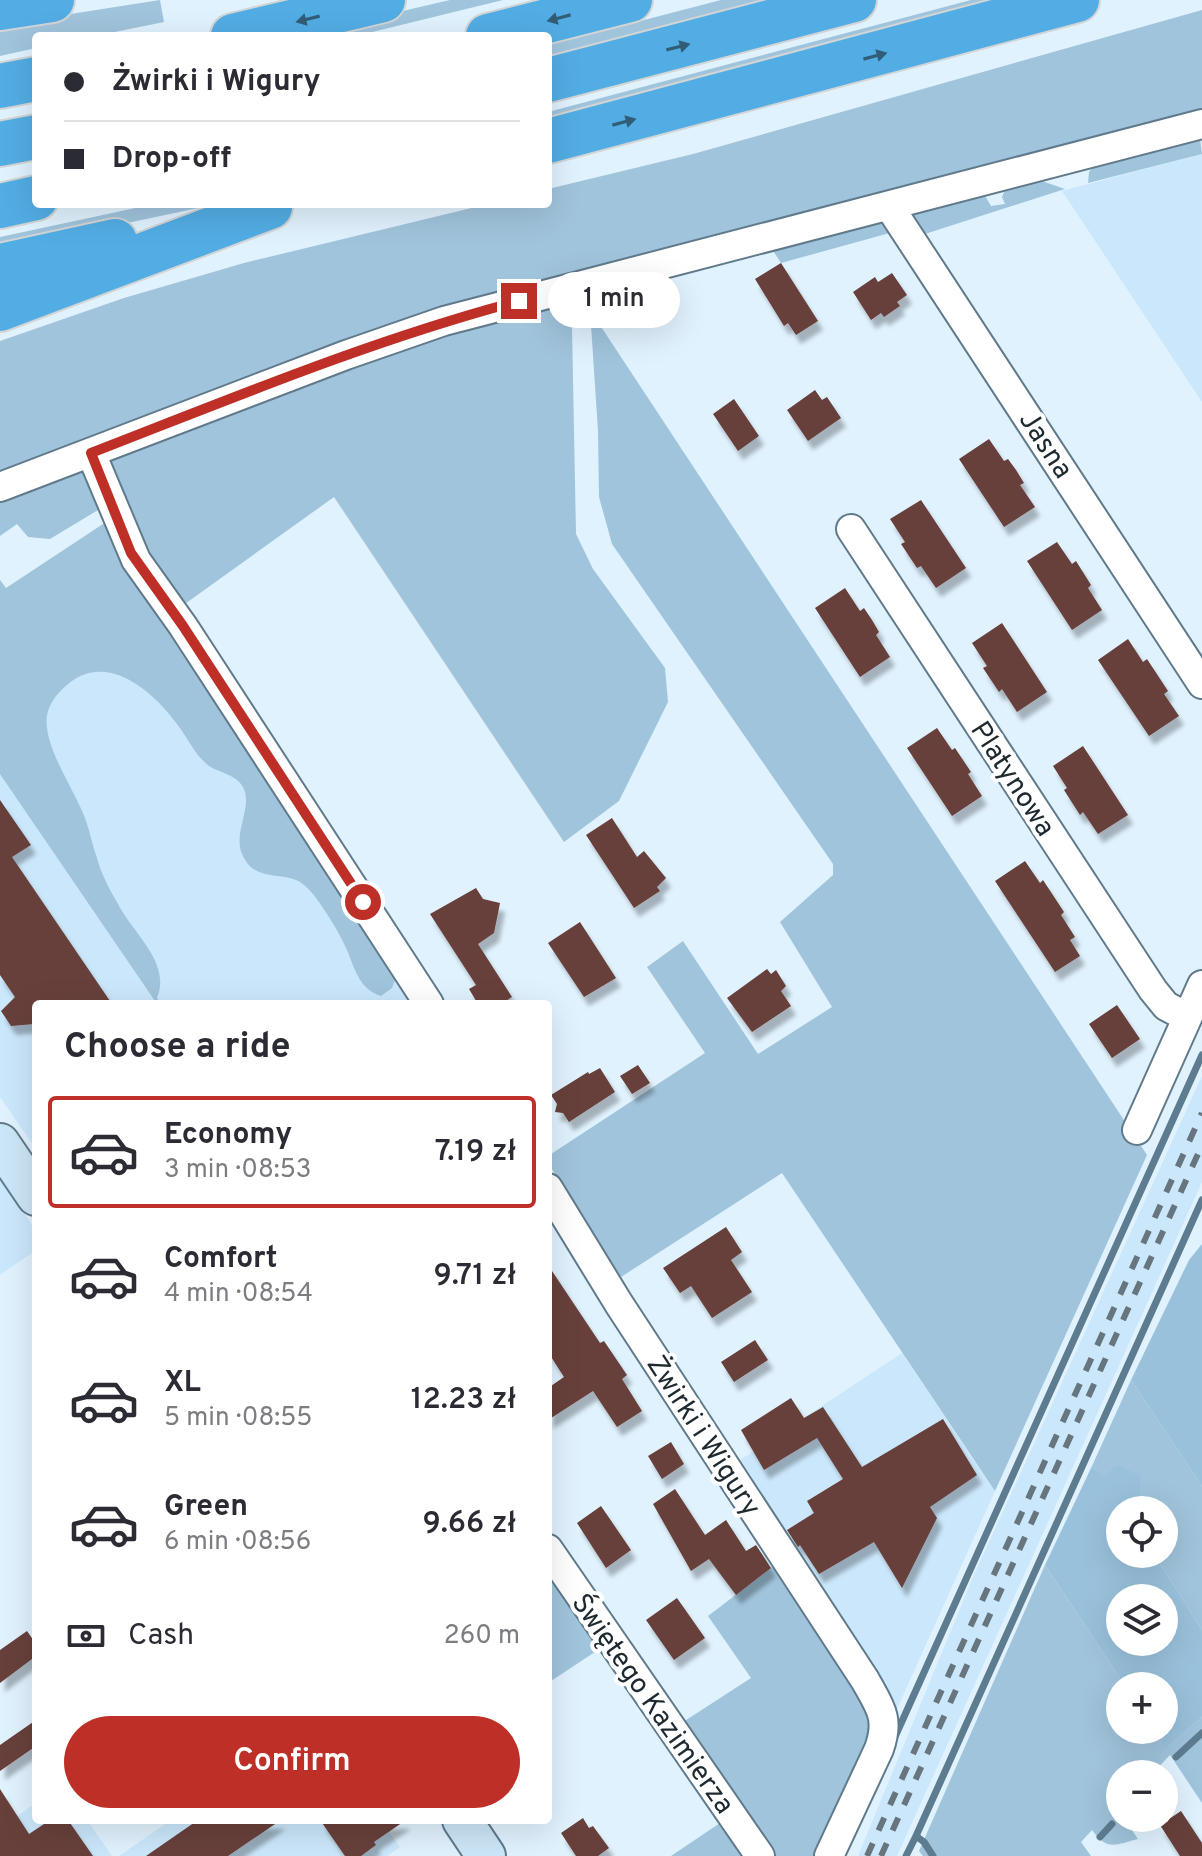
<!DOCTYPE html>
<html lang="en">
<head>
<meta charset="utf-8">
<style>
  body { margin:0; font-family:Overpass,sans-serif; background:#f2f2f3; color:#2b2b33; height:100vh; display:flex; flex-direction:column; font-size:30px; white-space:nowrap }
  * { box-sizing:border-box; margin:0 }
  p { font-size:26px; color:#7c7c81 }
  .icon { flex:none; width:44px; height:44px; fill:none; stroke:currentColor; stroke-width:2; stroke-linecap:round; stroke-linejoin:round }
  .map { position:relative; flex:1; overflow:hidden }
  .side { position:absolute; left:32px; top:1000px; width:520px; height:824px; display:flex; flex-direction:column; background:#fff; border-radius:8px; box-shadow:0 8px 32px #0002 }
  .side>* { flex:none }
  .guide { position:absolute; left:32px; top:32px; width:520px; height:176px; border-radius:8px; box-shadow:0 8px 32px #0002; display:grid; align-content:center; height:176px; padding:0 32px; background:#fff }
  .fabs { position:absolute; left:1106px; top:1496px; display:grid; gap:16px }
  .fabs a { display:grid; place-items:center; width:72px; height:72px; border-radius:50%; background:#fff; box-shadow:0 8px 32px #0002; font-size:40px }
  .end { position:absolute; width:36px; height:36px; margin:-18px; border:10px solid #be3027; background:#fff; box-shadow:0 0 0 4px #fff }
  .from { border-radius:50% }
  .bubble { position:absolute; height:56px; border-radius:28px; background:#fff; box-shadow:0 8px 32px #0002; font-size:26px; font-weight:600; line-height:56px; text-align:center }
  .guide b { display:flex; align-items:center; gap:28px; height:76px; font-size:30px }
  .guide b+b { border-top:2px solid #e1e1e2 }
  .guide i { width:20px; height:20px; background:#2b2b33 }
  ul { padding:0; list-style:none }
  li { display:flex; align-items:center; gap:24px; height:112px; margin:0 16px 12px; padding:0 16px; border:4px solid transparent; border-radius:8px }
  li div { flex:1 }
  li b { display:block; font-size:30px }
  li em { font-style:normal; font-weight:600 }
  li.active { border-color:#be3027 }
  li>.icon { width:72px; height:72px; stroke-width:1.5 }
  h2 { padding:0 32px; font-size:36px; line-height:96px }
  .pay { display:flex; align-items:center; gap:20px; height:88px; padding:0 32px; font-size:30px }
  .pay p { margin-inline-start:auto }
  .primary-button { display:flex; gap:16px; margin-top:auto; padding:16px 32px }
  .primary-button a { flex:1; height:92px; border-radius:48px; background:#be3027; color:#fff; font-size:32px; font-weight:600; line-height:92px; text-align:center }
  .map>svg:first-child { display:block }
  .built { fill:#cbe7fb }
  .green { fill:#a0c4dc }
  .forest { fill:#9ac1dc; fill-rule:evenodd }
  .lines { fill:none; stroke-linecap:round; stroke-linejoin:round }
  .stream { stroke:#5e7c90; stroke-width:7 }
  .building { fill:#673f3a; filter:url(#shadow) }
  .street-casing { stroke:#607a8b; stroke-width:32 }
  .secondary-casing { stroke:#607a8b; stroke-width:42 }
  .highway-casing { stroke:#d2d4d5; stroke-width:48 }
  .street { stroke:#fff; stroke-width:28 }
  .secondary { stroke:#cbe6f7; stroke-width:38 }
  .highway { stroke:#52ade4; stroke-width:44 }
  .rail { stroke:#67757e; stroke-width:6; stroke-dasharray:14 14; stroke-linecap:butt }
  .oneway { fill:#325d77 }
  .route { stroke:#be3027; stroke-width:10 }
  .labels { text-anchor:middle; stroke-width:8; stroke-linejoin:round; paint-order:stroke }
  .street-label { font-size:28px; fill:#1d282f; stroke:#fff }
</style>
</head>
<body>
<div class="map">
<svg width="1202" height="1856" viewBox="0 0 1202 1856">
  <defs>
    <filter id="shadow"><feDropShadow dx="5" dy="9" stdDeviation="2" flood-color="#0004"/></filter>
  </defs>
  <rect width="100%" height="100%" fill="#e0f2fe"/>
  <!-- built -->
  <path class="built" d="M1202,154V402L1062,191Z
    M126,568L416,1004H36V1149L0,1097V652Z
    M1202,1076V1182L897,1856H858L973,1577Z
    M0,1177L36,1231V1250L0,1275Z
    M902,1353L995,1491L897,1709L734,1464Z
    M36,1803V1820H87L112,1856H0V1828Z
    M171,1820H404L405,1821L389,1832L400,1847L387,1856H119Z"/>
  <!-- green -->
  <path class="green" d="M160,0L164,22L95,36H36V48L0,56V25Z
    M450,0H503L356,36H295Z
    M721,0H777L548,59V45Z
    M971,0H1021L548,126V112Z
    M1202,10V114L484,300L0,478V341L124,298L244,263L488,204H548V189L693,154Z
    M1200,138L1202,154L1088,183L1089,172L1094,166Z
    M1030,177L1065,189L925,234L909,217L914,209L984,194L991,206L1005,204L1002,197L1007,185Z
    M154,204H217L0,250V237Z
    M882,217L897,231L781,263L770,246Z
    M563,302L572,326L576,534L593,569L665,668L668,702L619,801L564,842L334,497L182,606L131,536L106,459L413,340Z
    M590,310L1147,1155L995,1491L782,1173L621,1277L548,1163V1156L705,1053L647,967L683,941L758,1054L832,1007L780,922L833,875V864L612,544L599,497L598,431Z
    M83,467L101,507L98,510L50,539L28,537L17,524L0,536V498Z
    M103,524L108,525L126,569L397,975L392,988L381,996C359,989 355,969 347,950C339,932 327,913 316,898C310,890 303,882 293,879C272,873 253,879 242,854C233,833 252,809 244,789C238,775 220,773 209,766C196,756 189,741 180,728C165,707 145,686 121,676C106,670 89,670 75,679C64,686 52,698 48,711C39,741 75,790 85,818C90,831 92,845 97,858C101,873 109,889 117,902C131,932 172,962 157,998L161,1004H157L0,774V580L6,588Z
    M1131,1380L1202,1486V1630L1154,1554H1164V1510H1140L1142,1498L1103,1478L1092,1466Z
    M780,1561L870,1715L871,1737L814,1856H771L680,1724L751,1678L708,1616Z
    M1045,1565L1125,1686H1120V1730H1154L1167,1748L1202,1717V1803L1170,1755L1152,1774H1120V1818H1124L1138,1839C1115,1845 1107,1851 1092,1830L1081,1842L1091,1856H923L919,1851Z
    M548,1569L604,1646L548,1683Z
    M720,1823L743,1856H671Z"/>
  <!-- forest -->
  <path class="forest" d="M1202,1244V1486L1131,1380L1189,1260Z
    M1117,1465L1140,1475V1510H1120V1554H1154L1202,1630V1717L1166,1749L1154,1730H1164V1686H1125L1045,1565L1092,1466L1103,1477ZM1120,1598H1164V1642H1120Z"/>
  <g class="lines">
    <!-- stream -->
    <path class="stream" d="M894,1739L1202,1055
      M1176,1757L1202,1733
      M916,1836L1202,1200
      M1100,1837L1112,1824
      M906,1856L916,1836L924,1842L933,1856"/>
  </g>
  <!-- building -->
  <path class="building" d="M781,263L818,321L796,335L788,323L784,326L755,279Z
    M892,273L907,295L897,302L900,306L884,317L881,313L871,320L853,292L875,277L878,282Z
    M815,390L822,400L827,397L841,418L808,441L787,410Z
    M734,399L759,436L738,451L713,414Z
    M989,439L1004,461L1008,459L1016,470L1024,483L1020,485L1035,507L1004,527L959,459Z
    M921,500L966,568L936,588L921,566L917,568L901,544L905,542L890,519Z
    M1057,542L1072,564L1076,561L1091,585L1088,588L1102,610L1072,630L1027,561Z
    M845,588L860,611L864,608L872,620L879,632L876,635L890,657L860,677L815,608Z
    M1002,623L1047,692L1017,712L1002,689L999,692L983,668L987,666L972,643Z
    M1128,639L1143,662L1147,659L1168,691L1164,694L1179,716L1149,736L1098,660Z
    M937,728L952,750L955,748L971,772L968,774L982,796L952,816L907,748Z
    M1083,746L1128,815L1098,834L1083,812L1080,815L1064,790L1067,788L1053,766Z
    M0,800L31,845L12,857L112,1004H36V1028L34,1024L11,1026L1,1011L15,997L0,975Z
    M612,818L637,857L644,851L666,878L657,887L660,891L634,908L586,835Z
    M1025,861L1040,883L1043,880L1064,912L1061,915L1075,937L1070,940L1080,956L1055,972L995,881Z
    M476,888L483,899L500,903L494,933L478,944L512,997L501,1004H478L469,989L476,985L430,914Z
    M580,922L616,978L584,997L548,943Z
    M767,969L771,974L776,970L786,986L781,991L791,1006L752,1032L727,998Z
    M1117,1005L1140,1039L1112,1058L1089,1024Z
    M638,1065L650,1083L632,1094L620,1076Z
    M600,1068L615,1092L569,1122L563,1113L555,1112L557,1104L551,1095L588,1072L589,1074Z
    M726,1227L742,1252L731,1260L752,1292L712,1318L691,1286L680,1293L663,1268Z
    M548,1265L600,1343L604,1341L627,1375L622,1379L642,1411L617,1427L593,1391L548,1420V1388L564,1377L548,1352Z
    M755,1340L768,1360L734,1382L721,1362Z
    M791,1398L804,1418L823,1407L862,1467L943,1419L977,1475L930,1507L937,1518L902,1588L874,1542L819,1574L800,1545L798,1547L787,1530L814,1513L807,1501L843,1479L817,1438L764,1470L741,1430Z
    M671,1442L684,1464L662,1479L648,1456Z
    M675,1489L705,1535L726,1520L746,1551L756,1545L771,1568L736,1595L709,1559L691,1571L653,1504Z
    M601,1506L631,1550L606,1568L577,1523Z
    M677,1598L705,1638L674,1660L646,1620Z
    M27,1631L36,1644V1656L0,1683V1650Z
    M36,1720V1746L0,1771V1745Z
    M0,1789L29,1834L50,1820H68L93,1856H0Z
    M1181,1811L1202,1843V1856H1180L1160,1825Z
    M583,1818L589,1828L593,1826L609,1848L598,1856H576L561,1833Z
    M198,1820H281L228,1856H146Z
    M320,1820H406L374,1842L376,1845L361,1856H345Z"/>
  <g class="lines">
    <defs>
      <path id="street" d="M889,206L1202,684
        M91,453L136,560L183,626L429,1004
        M0,487L346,355L444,321L1202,124
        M851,529L1153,990L1166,1006L1187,1017
        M1137,1130L1202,985
        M548,1188L619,1304L865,1680C880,1707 890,1718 879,1749L829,1856
        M548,1549L760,1856"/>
      <path id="secondary" d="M0,1143L36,1196
        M462,1820L486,1856"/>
      <path id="highway" d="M0,8L52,0
        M233,36L383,0
        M488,36L630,0
        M548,80L854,0
        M0,86L36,79
        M548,141L1077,0
        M0,144L36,137
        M0,206L36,198
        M0,266L115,241
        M0,309L270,207"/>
    </defs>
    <!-- street casing -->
    <use href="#street" class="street-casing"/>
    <!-- secondary casing -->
    <use href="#secondary" class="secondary-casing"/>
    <!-- highway casing -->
    <use href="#highway" class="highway-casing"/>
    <!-- street -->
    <use href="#street" class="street"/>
    <!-- secondary -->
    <use href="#secondary" class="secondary"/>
    <!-- highway -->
    <use href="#highway" class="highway"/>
    <!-- rail -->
    <path class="rail" d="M867,1856L1202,1113
      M881,1856L1202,1145"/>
  </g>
  <!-- one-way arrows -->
  <defs><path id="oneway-solid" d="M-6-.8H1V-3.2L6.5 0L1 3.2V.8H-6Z" transform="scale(2)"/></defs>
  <g class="oneway">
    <use href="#oneway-solid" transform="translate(559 18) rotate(165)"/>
    <use href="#oneway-solid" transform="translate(308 19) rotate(166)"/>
    <use href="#oneway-solid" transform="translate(678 47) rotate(-14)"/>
    <use href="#oneway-solid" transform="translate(875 56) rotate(-15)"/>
    <use href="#oneway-solid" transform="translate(624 122) rotate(-15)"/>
  </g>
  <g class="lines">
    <!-- route -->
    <path class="route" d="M363,902L183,626L131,553L91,453C233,398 372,340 519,301"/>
  </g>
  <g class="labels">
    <!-- street labels -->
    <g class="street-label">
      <text transform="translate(1047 444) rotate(57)" y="10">Jasna</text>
      <text transform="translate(1014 778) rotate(57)" y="10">Platynowa</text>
      <text transform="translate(705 1435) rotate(57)" y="10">Żwirki i Wigury</text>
      <text transform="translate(654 1703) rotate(55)" y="10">Świętego Kazimierza</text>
    </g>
  </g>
</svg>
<div class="fabs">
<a><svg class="icon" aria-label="locate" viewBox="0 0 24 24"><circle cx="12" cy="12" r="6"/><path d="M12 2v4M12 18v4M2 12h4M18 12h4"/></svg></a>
<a><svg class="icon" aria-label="layers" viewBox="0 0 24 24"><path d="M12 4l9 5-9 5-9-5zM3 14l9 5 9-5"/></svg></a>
<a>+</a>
<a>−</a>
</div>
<i class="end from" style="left:363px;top:902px"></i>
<i class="end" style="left:519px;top:301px"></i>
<div class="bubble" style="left:548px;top:272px;width:132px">1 min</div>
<div class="guide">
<b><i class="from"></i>Żwirki i Wigury</b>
<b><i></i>Drop-off</b>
</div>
<section class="side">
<h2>Choose a ride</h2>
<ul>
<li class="active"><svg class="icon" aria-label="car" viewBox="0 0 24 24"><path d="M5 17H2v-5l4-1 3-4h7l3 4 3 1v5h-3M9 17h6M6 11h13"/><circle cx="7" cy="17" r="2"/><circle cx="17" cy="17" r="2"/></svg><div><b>Economy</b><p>3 min · 08:53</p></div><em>7.19 zł</em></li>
<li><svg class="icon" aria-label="car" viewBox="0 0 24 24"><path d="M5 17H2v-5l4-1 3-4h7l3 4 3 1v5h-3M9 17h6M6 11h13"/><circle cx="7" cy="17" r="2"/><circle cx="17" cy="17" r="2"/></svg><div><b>Comfort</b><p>4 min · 08:54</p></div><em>9.71 zł</em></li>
<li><svg class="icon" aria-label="car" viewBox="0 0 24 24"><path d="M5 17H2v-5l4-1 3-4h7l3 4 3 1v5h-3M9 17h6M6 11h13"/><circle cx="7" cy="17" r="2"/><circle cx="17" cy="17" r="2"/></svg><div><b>XL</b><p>5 min · 08:55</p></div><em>12.23 zł</em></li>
<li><svg class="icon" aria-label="car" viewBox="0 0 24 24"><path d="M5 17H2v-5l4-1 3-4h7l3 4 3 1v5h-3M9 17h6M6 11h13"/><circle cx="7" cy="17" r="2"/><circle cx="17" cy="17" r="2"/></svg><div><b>Green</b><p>6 min · 08:56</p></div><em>9.66 zł</em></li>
</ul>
<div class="pay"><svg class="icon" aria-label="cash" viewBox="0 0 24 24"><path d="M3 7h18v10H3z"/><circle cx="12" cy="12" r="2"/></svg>Cash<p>260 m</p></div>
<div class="primary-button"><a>Confirm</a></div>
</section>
</div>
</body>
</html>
